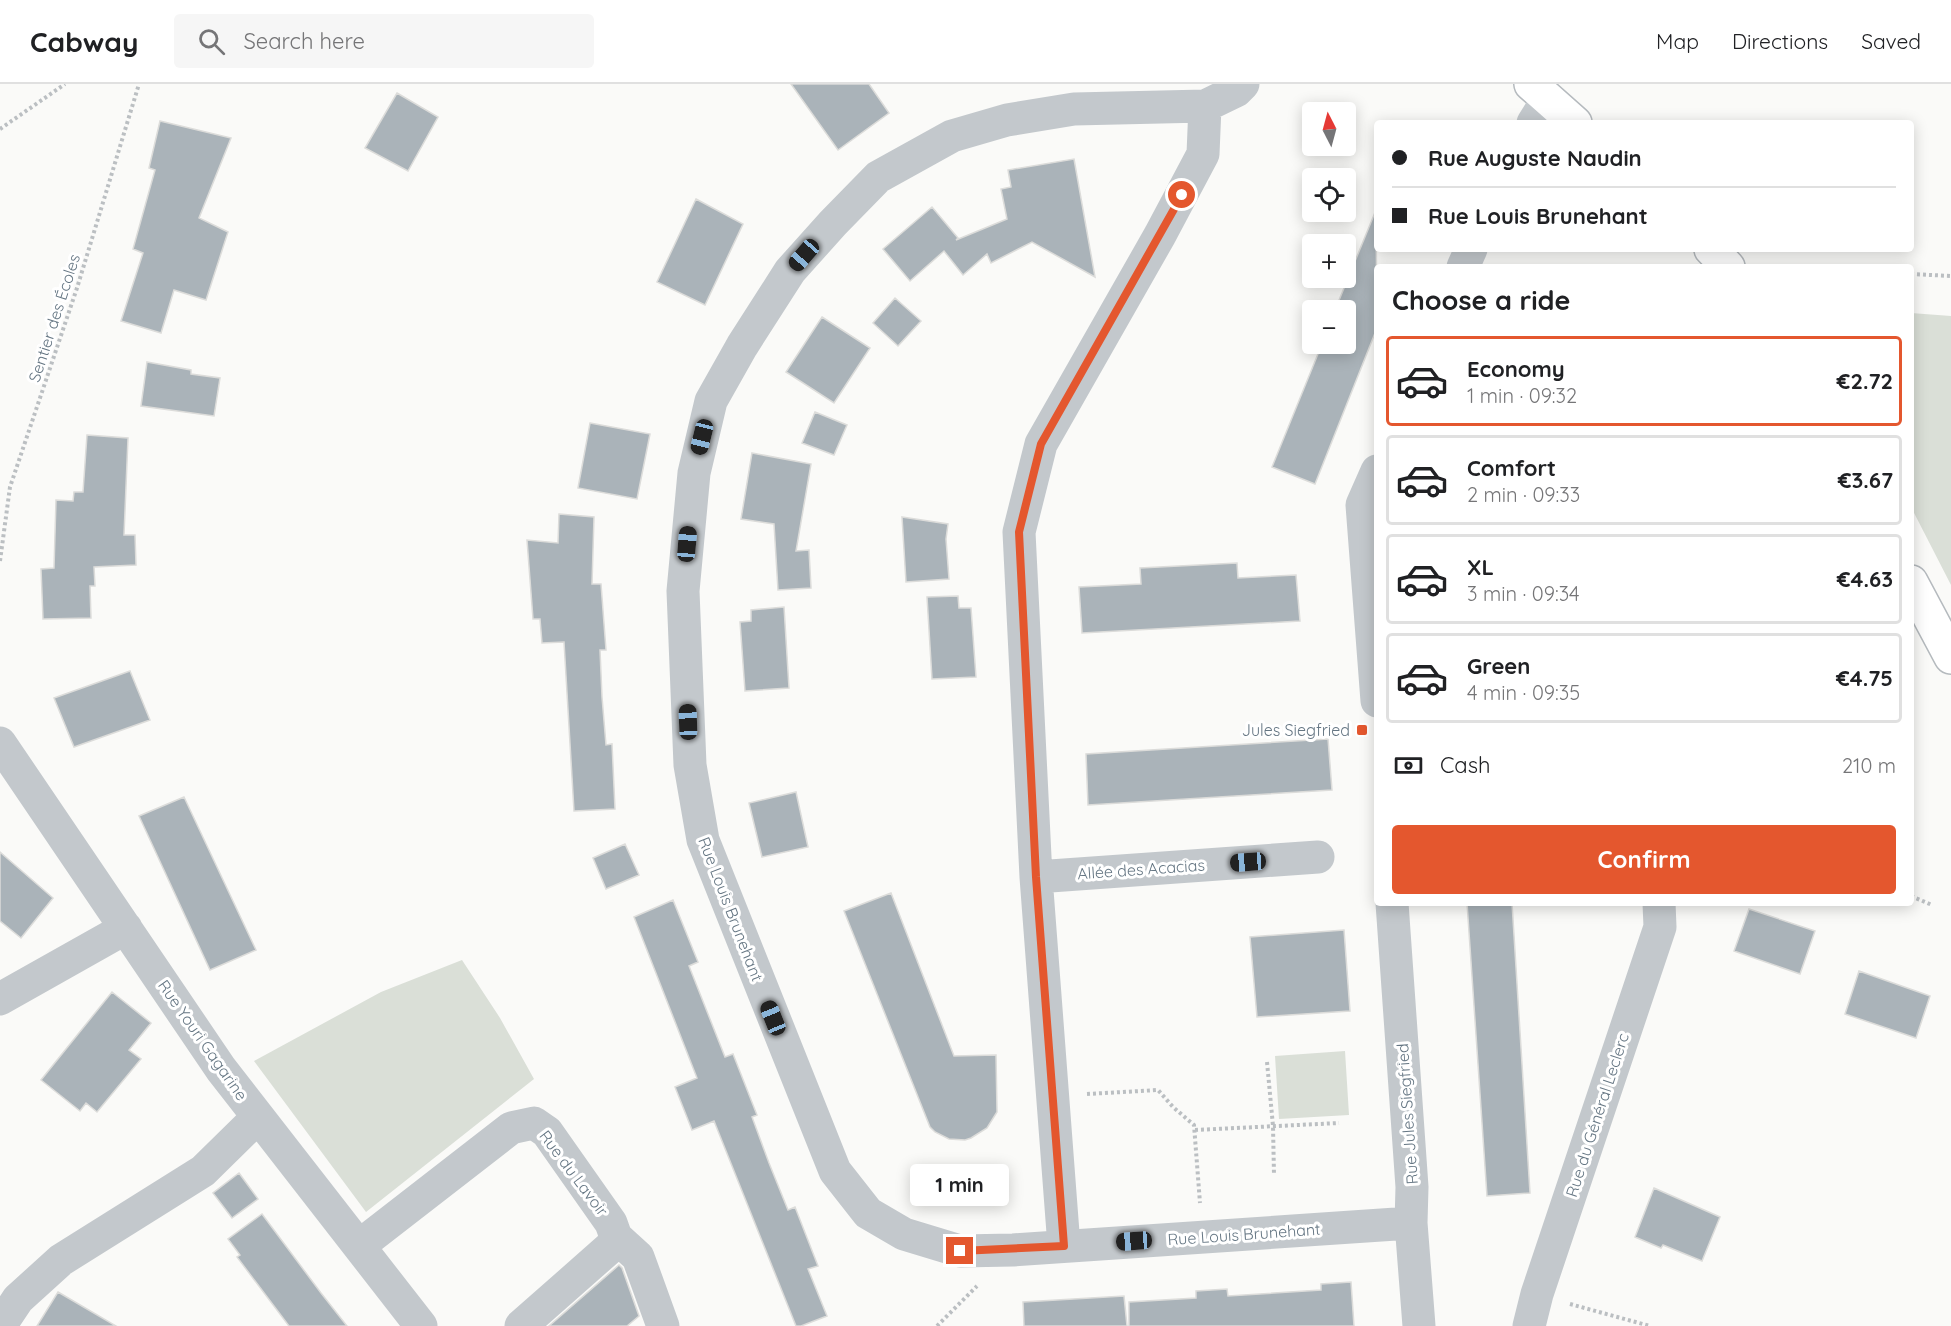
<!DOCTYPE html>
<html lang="en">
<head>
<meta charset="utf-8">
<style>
  body { margin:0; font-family:Quicksand,sans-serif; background:#f6f6f6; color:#202124; height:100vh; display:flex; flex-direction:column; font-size:22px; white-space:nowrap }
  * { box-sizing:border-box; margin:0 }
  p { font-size:20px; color:#757577 }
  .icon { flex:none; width:33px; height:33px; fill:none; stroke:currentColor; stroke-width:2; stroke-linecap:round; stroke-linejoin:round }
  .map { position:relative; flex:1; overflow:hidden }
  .details { position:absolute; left:1374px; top:180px; width:540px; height:642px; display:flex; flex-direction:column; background:#fff; border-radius:6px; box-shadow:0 3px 15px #0003 }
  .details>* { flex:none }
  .guide { position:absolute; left:1374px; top:36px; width:540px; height:132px; border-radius:6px; box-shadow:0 3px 15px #0003; display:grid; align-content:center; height:132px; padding:0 18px; background:#fff }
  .needle { width:39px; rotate:354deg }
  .controls { position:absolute; left:1302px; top:18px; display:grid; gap:12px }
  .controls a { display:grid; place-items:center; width:54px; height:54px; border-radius:6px; background:#fff; box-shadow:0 3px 15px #0003; font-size:30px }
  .end { position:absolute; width:27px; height:27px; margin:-14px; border:8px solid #e4572e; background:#fff; box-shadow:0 0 0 3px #fff }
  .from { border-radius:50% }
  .bubble { position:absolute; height:42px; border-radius:6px; background:#fff; box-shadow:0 3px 15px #0003; font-size:20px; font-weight:800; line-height:42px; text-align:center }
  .car { position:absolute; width:18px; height:36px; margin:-18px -9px; border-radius:8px; box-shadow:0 0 4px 2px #0007; background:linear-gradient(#222 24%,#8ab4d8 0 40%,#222 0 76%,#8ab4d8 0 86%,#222 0) }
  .guide b { display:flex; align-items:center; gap:21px; height:57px; font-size:22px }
  .guide b+b { border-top:2px solid #e0e0e0 }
  .guide i { width:15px; height:15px; background:#202124 }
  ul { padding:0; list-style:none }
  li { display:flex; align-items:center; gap:18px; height:90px; margin:0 12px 9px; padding:0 6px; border:3px solid #e0e0e0; border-radius:6px }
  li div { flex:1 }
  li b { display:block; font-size:22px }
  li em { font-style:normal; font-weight:800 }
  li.on { border-color:#e4572e }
  li>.icon { width:54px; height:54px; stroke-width:1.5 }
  h2 { padding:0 18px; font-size:27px; line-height:72px }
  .pay { display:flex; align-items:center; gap:15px; height:66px; padding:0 18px; font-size:22px }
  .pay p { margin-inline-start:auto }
  .button { display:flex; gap:12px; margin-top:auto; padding:12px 18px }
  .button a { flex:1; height:69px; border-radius:6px; background:#e4572e; color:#fff; font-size:24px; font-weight:800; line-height:69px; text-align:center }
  header { display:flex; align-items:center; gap:36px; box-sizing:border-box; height:84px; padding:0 30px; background:#fff; border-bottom:2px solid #e0e0e0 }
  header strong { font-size:28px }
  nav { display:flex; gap:33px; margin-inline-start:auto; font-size:21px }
  .search { width:420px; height:54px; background:#f6f6f6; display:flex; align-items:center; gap:15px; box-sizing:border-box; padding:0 21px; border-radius:6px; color:#757577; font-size:22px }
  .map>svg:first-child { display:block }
  .green { fill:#dadfd7 }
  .building { fill:#aab3b9; stroke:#dcdcda; stroke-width:1.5 }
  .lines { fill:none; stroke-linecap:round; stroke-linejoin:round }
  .major-casing { stroke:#b5babe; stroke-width:36 }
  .path { stroke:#bbbfc2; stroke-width:4; stroke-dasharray:3 3; stroke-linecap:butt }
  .minor { stroke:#c3c8cc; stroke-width:33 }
  .major { stroke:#fff; stroke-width:33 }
  .route { stroke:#e4572e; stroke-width:8 }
  .poi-dot { fill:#e4572e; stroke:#fff; stroke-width:2 }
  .labels { text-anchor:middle; stroke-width:6; stroke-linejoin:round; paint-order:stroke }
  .street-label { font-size:16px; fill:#657683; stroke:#fff }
  .poi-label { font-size:16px; fill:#657683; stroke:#fff; text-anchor:end }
</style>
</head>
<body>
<header>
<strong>Cabway</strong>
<div class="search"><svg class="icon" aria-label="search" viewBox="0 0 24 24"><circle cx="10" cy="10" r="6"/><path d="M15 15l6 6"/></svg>Search here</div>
<nav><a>Map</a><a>Directions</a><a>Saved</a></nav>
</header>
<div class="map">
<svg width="1951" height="1242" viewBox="0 0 1951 1242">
  <rect width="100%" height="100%" fill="#fafaf8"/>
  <!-- green -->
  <path class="green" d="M1911,229L1951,232V501L1911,423Z
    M462,876L500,934L534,995L366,1128L254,977L381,908Z
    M1345,967L1349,1031L1279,1035L1275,972Z"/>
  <!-- building -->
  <path class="building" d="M791,0H869L889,29L838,66Z
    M397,9L438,33L408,87L365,64Z
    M160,37L231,54L199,134L228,148L206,216L174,206L161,249L121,237L143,169L133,165L155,86L149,84Z
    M1074,75L1095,193L1032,158L991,179L987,170L963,191L944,167L910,197L883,165L932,123L958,154L956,156L1007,135L1001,105L1011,103L1008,86Z
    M696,115L743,140L705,221L657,198Z
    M1376,126L1377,244L1315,400L1272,383L1322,260H1346V226H1335Z
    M895,214L921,237L898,262L873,239Z
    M822,233L870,264L834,319L786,288Z
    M147,278L191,286V290L220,294L214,332L141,322Z
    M815,328L847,341L834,371L802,359Z
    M590,339L650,350L637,415L578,404Z
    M87,351L128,354L124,451H135L136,481L94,483L95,502H90L91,534L43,535L41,485L54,484L56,416L73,417L74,408H83Z
    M752,369L811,380L796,467L809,466L811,504L778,506L774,440L741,435Z
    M559,430L594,433L592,500H601L606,566H600L602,613L606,661L612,660L615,725L574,727L564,558L542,559L540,535H533L527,456L558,459Z
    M902,433L948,440L946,455L949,495L906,498Z
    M1237,479L1238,494L1296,491L1300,537L1082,549L1079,503L1141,500L1140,484Z
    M958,512L959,524H971L976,593L932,595L927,513Z
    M784,523L789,604L745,607L740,538L751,537V526Z
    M130,587L150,636L74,663L54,614Z
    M1328,655L1332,706L1088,721L1086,670Z
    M796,708L808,763L762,773L749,719Z
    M184,713L256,866L210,886L139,732Z
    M625,760L639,791L606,805L593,774Z
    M0,768L53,814L21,854L0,837Z
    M891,809L954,972L996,971L997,1028L987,1044L971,1054L965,1056L949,1055L935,1048L930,1043L844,827Z
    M673,816L698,878L689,882L725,973L733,970L757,1031L752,1033L769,1079L788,1126L795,1123L818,1182L808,1185L827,1232L801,1242H796L714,1037L692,1046L675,1003L697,994L634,833Z
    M1467,819H1512L1530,1109L1487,1112Z
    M1749,825L1815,847L1800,890L1734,867Z
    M1344,846L1350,927L1257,933L1250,853Z
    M1859,887L1930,912L1916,954L1845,930Z
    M112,908L151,939L129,966L141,975L97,1028L86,1019L80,1027L41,996Z
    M239,1089L258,1115L232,1134L213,1109Z
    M1654,1104L1720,1133L1702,1177L1663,1161L1661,1164L1635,1153Z
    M262,1130L321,1209L347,1242H289L237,1173L240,1171L228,1155Z
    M619,1181L622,1184L639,1232L627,1242H549Z
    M1351,1198L1354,1242H1129V1218L1196,1214V1207L1227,1205L1228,1212L1321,1206V1200Z
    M58,1208L116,1242H37Z
    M1124,1212L1127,1242H1024L1023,1218Z"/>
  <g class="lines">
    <defs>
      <path id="major" d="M1531,0L1575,39
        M1711,165L1728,183
        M1911,498L1951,573"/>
    </defs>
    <!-- major casing -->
    <use href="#major" class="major-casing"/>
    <!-- path -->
    <path class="path" d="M0,45L65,0
      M1911,190L1951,192
      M0,477L10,403L77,204L139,0
      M1911,812L1932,821
      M1267,978L1273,1042L1274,1091
      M1087,1010L1158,1006L1173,1023L1194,1041L1200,1119
      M1195,1046L1339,1039
      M1570,1220L1650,1242
      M937,1242L977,1202"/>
    <!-- minor -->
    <path class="minor" d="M1205,22L1074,25L1007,36L952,52L878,93L833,139L790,187L742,262L711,317L694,389L683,507L690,681L703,756L835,1087L868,1129L904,1150L960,1167L1013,1166L1411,1139
      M1533,39L1548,15
      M1463,183L1471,165
      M1377,387L1362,421L1377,617
      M0,659L221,985L421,1242
      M1036,793L1318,773
      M1392,819L1412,1103L1411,1139L1419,1242
      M0,915L126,844
      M616,1153L638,1173L663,1242
      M359,1162L511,1044L534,1039L547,1048L611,1139L616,1153L614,1160L521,1242
      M1064,1162L1036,793L1019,448L1041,360L1160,151L1203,70L1205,22L1236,7L1243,0
      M0,1242L18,1215L61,1176L203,1087L258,1033
      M1529,1242L1537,1210L1660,843L1659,819"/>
    <!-- major -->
    <use href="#major" class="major"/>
  </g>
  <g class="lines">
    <!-- route -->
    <path class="route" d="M960,1167L1064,1162L1036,793L1019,448L1041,360L1182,111"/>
  </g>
  <!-- markers -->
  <rect class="poi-dot" x="1356" y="640" width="12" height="12" rx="3"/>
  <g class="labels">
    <!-- street labels -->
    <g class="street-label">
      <text transform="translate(54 234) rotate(-72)" y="6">Sentier des Écoles</text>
      <text transform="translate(1141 785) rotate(-4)" y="6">Allée des Acacias</text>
      <text transform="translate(731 825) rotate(69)" y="6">Rue Louis Brunehant</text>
      <text transform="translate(203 956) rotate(55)" y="6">Rue Youri Gagarine</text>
      <text transform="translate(1407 1030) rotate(-94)" y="6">Rue Jules Siegfried</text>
      <text transform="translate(1597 1031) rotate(-72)" y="6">Rue du Général Leclerc</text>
      <text transform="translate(574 1089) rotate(53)" y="6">Rue du Lavoir</text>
      <text transform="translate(1244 1150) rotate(-4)" y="6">Rue Louis Brunehant</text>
    </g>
    <!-- poi labels -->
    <g class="poi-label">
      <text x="1350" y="652">Jules Siegfried</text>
    </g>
  </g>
</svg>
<div class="controls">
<a><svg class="needle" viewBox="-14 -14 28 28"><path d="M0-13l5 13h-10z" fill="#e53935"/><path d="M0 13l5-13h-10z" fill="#757577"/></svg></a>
<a><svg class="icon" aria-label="locate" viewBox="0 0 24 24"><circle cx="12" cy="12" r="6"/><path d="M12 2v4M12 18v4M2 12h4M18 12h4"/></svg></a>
<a>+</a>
<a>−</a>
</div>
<i class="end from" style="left:1182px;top:111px"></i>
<i class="end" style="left:960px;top:1167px"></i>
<div class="bubble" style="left:910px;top:1080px;width:99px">1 min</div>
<i class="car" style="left:804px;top:171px;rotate:221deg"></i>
<i class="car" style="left:702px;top:353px;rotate:194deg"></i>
<i class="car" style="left:687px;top:460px;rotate:5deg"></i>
<i class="car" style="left:688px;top:638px;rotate:358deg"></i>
<i class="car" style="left:1248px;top:778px;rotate:266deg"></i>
<i class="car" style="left:773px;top:934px;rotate:338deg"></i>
<i class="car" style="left:1134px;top:1157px;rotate:266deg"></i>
<div class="guide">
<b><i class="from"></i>Rue Auguste Naudin</b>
<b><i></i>Rue Louis Brunehant</b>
</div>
<section class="details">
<h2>Choose a ride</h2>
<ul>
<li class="on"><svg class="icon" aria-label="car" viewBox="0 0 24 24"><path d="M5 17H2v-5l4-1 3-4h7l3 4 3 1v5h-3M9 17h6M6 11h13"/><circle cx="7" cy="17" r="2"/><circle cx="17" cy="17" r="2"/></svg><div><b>Economy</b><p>1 min · 09:32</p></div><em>€2.72</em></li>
<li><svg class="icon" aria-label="car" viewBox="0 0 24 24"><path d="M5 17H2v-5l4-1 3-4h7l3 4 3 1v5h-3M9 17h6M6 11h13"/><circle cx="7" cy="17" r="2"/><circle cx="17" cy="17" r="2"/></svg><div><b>Comfort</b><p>2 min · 09:33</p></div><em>€3.67</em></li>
<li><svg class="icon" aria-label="car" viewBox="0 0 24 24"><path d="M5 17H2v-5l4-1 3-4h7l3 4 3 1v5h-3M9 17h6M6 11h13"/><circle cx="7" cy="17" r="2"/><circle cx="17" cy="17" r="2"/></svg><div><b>XL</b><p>3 min · 09:34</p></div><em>€4.63</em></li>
<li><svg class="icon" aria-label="car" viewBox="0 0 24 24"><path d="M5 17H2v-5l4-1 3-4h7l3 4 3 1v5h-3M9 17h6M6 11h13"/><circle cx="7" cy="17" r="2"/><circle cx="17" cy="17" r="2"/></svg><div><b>Green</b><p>4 min · 09:35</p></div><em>€4.75</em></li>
</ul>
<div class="pay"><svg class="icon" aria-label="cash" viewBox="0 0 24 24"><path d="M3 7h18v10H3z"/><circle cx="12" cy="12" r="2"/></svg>Cash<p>210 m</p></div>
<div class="button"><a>Confirm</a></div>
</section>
</div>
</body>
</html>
